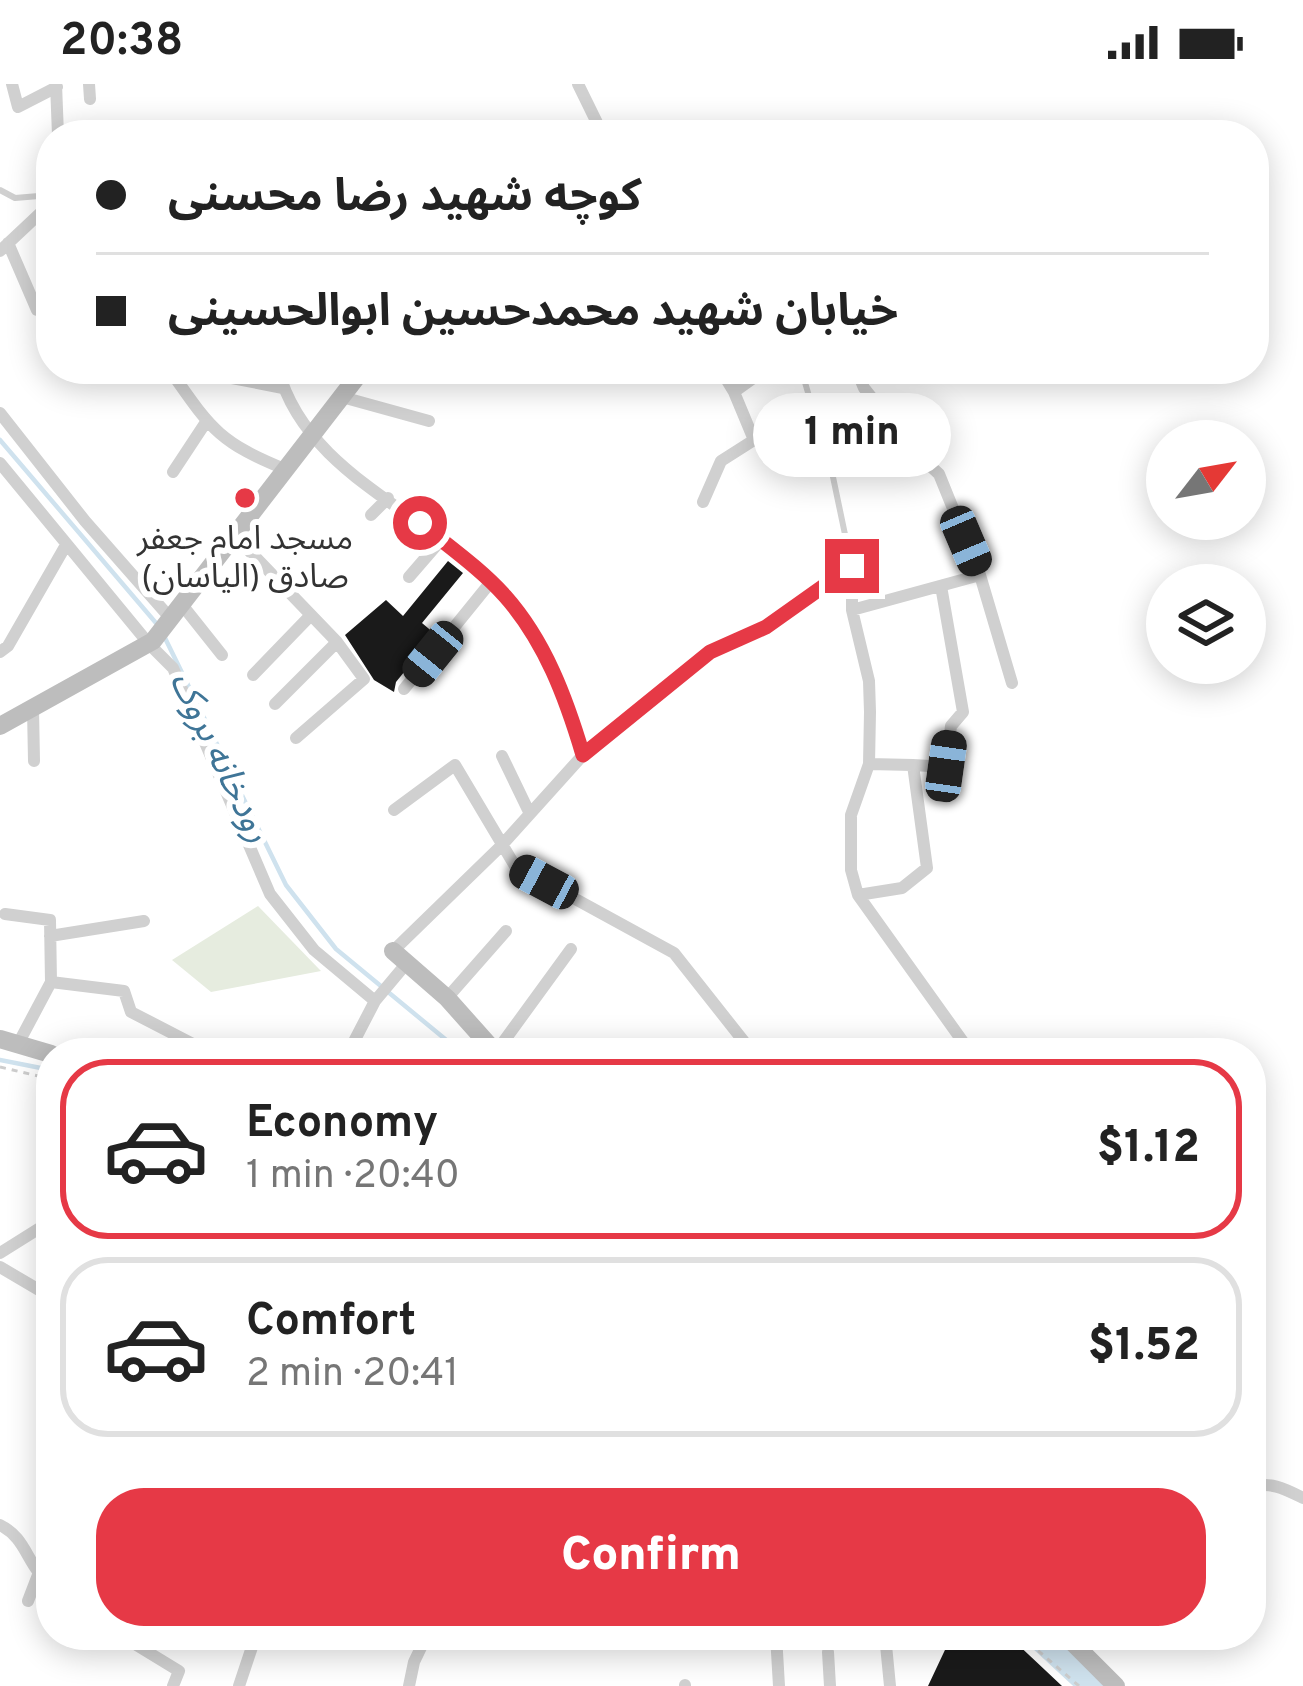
<!DOCTYPE html>
<html lang="en">
<head>
<meta charset="utf-8">
<style>
  body { margin:0; font-family:Overpass,"Noto Sans Arabic",sans-serif; background:#f2f2f2; color:#222; height:100vh; display:flex; flex-direction:column; font-size:45px; white-space:nowrap }
  * { box-sizing:border-box; margin:0 }
  p { font-size:39px; color:#767676 }
  .icon { flex:none; width:66px; height:66px; fill:none; stroke:currentColor; stroke-width:2; stroke-linecap:round; stroke-linejoin:round }
  .map { position:relative; flex:1; overflow:hidden }
  .drawer { position:absolute; left:36px; top:954px; width:1230px; height:612px; display:flex; flex-direction:column; background:#fff; border-radius:48px; box-shadow:0 6px 30px #0003 }
  .drawer>* { flex:none }
  .top-card { position:absolute; left:36px; top:36px; width:1233px; height:264px; border-radius:48px; box-shadow:0 6px 30px #0003; display:grid; align-content:center; height:264px; padding:0 60px; background:#fff }
  .needle { width:78px; rotate:59deg }
  .fabs { position:absolute; left:1146px; top:336px; display:grid; gap:24px }
  .fabs a { display:grid; place-items:center; width:120px; height:120px; border-radius:50%; background:#fff; box-shadow:0 6px 30px #0003; font-size:60px }
  .end { position:absolute; width:54px; height:54px; margin:-27px; border:15px solid #e63946; background:#fff; box-shadow:0 0 0 6px #fff }
  .from { border-radius:50% }
  .bubble { position:absolute; height:84px; border-radius:42px; background:#fff; box-shadow:0 6px 30px #0003; font-size:39px; font-weight:800; line-height:84px; text-align:center }
  .car { position:absolute; width:36px; height:72px; margin:-36px -18px; border-radius:15px; box-shadow:0 0 9px 3px #0007; background:linear-gradient(#222 24%,#8ab4d8 0 40%,#222 0 76%,#8ab4d8 0 86%,#222 0) }
  .top-card b { display:flex; align-items:center; gap:42px; height:114px; font-size:45px }
  .top-card b+b { border-top:3px solid #e0e0e0 }
  .top-card i { width:30px; height:30px; background:#222 }
  ul { padding:21px 0 0; list-style:none }
  li { display:flex; align-items:center; gap:36px; height:180px; margin:0 24px 18px; padding:0 36px; border:6px solid #e0e0e0; border-radius:48px }
  li div { flex:1 }
  li b { display:block; font-size:45px }
  li em { font-style:normal; font-weight:800 }
  li.selected { border-color:#e63946 }
  li>.icon { width:108px; height:108px; stroke-width:1.5 }
  .button { display:flex; gap:24px; margin-top:auto; padding:24px 60px }
  .button a { flex:1; height:138px; border-radius:48px; background:#e63946; color:#fff; font-size:48px; font-weight:800; line-height:138px; text-align:center }
  .status { display:flex; justify-content:space-between; align-items:center; height:84px; padding:0 60px; background:#fff; direction:ltr }
  .status svg { height:33px; fill:currentColor }
  .map>svg:first-child { display:block }
  .green { fill:#e6ecdf }
  .lines { fill:none; stroke-linecap:round; stroke-linejoin:round }
  .stream { stroke:#cfe2ee; stroke-width:4.5 }
  .river { stroke:#cfe2ee; stroke-width:27 }
  .building { fill:#1a1a1a }
  .path { stroke:#cdcdcd; stroke-width:3; stroke-dasharray:6 6; stroke-linecap:butt }
  .lane { stroke:#d0d0d0; stroke-width:6 }
  .street { stroke:#d0d0d0; stroke-width:12 }
  .secondary { stroke:#bdbdbd; stroke-width:18 }
  .route { stroke:#e63946; stroke-width:15 }
  .poi-dot { fill:#e63946; stroke:#fff; stroke-width:4.5 }
  .labels { text-anchor:middle; stroke-width:12; stroke-linejoin:round; paint-order:stroke }
  .poi-label { font-size:33px; fill:#333; stroke:#fff }
  .water-label { font-size:36px; font-style:italic; fill:#3f7597; stroke:#fff }
</style>
</head>
<body>
<div class="status"><b>20:38</b><svg viewBox="0 0 49 12"><path d="M0 12V9h3v3zM5 12V6h3v6zM10 12V3h3v9zM15 12V0h3v12zM26 1h20v11H26zM47 4h2v5h-2z"/></svg></div>
<div class="map">
<svg width="1303" height="1602" viewBox="0 0 1303 1602">
  <rect width="100%" height="100%" fill="#fff"/>
  <!-- green -->
  <path class="green" d="M258,822L321,887L211,908L172,876Z"/>
  <g class="lines">
    <!-- stream -->
    <path class="stream" d="M0,356L156,539
      M165,554L286,801L336,865L462,969
      M0,976L51,986"/>
    <!-- river -->
    <path class="river" d="M1038,1551L1093,1602"/>
  </g>
  <!-- building -->
  <path class="building" d="M448,477L463,489L422,539L435,550L396,598L394,608L374,596L345,551L386,516L403,532Z
    M952,1551H1002L1012,1555L1062,1602H928Z"/>
  <g class="lines">
    <!-- path -->
    <path class="path" d="M0,983L51,995
      M1020,1551L1079,1602"/>
    <!-- lane -->
    <path class="lane" d="M0,106L15,114L51,111
      M801,285L833,393L851,479"/>
    <!-- street -->
    <path class="street" d="M12,0L18,23L57,3
      M56,0L58,51
      M89,0L90,15
      M578,0L603,51
      M8,159L37,226
      M0,167L51,119
      M169,285C211,345 218,358 287,386
      M220,285L232,294L283,304
      M278,285C307,396 440,431 507,515C545,562 566,614 583,671
      M720,285L734,308L766,285
      M856,285L864,304L915,368L939,390L980,491L1012,599
      M342,313L429,337
      M0,329L85,437L172,536
      M0,379L149,560L173,584L270,810L314,866L375,917L348,969
      M173,388L206,338
      M703,418L721,377L754,356L734,308
      M371,431L388,414
      M236,453L337,558L364,595L296,654
      M852,482V526L869,597L870,628L869,680L851,731V786L858,811L971,969
      M409,493L441,456
      M183,522L222,571
      M852,526L980,491
      M0,568L8,562L66,461
      M253,591L311,531
      M404,605L490,499
      M275,620L337,558
      M33,625L34,677
      M502,672L530,730
      M913,681L946,683L951,642L963,628L941,502
      M394,726L455,681L515,782L674,869L753,969
      M858,811L902,804L927,784L913,681L869,680
      M5,830L50,836L51,898
      M50,852L144,837
      M393,867L501,762L583,671L710,568L766,543L852,482
      M447,914L506,847
      M375,917L406,880
      M18,960L51,898L124,907L131,928L193,960
      M496,968L571,865
      M0,1169L51,1137
      M0,1183L51,1213
      M1251,1404C1269,1396 1287,1406 1303,1414
      M0,1441C28,1455 26,1482 51,1500
      M28,1517L38,1491
      M120,1551L179,1587L173,1602
      M776,1551L779,1602
      M885,1551L890,1602
      M828,1568L830,1602
      M685,1601V1602
      M239,1602L256,1551
      M409,1602L414,1578L427,1551"/>
    <!-- secondary -->
    <path class="secondary" d="M0,642L153,557L363,285
      M393,867L447,914L496,969
      M0,955L51,970
      M1065,1551L1116,1602"/>
  </g>
  <g class="lines">
    <!-- route -->
    <path class="route" d="M420,439C448,462 481,485 505,512C545,557 566,614 583,671L710,568L766,543L852,482"/>
  </g>
  <!-- markers -->
  <circle class="poi-dot" cx="245" cy="414" r="12"/>
  <g class="labels">
    <!-- poi labels -->
    <g class="poi-label">
      <text x="245" y="465">مسجد امام جعفر<tspan x="245" dy="38">صادق (الیاسان)</tspan></text>
    </g>
    <!-- water labels -->
    <g class="water-label">
      <text transform="translate(222 672) rotate(64)" y="13">رودخانه بروک</text>
    </g>
  </g>
</svg>
<div class="fabs">
<a><svg class="needle" viewBox="-14 -14 28 28"><path d="M0-13l5 13h-10z" fill="#e53935"/><path d="M0 13l5-13h-10z" fill="#767676"/></svg></a>
<a><svg class="icon" aria-label="layers" viewBox="0 0 24 24"><path d="M12 4l9 5-9 5-9-5zM3 14l9 5 9-5"/></svg></a>
</div>
<i class="end from" style="left:420px;top:439px"></i>
<i class="end" style="left:852px;top:482px"></i>
<div class="bubble" style="left:753px;top:309px;width:198px">1 min</div>
<i class="car" style="left:966px;top:457px;rotate:157deg"></i>
<i class="car" style="left:433px;top:570px;rotate:219deg"></i>
<i class="car" style="left:946px;top:682px;rotate:8deg"></i>
<i class="car" style="left:544px;top:798px;rotate:298deg"></i>
<div class="top-card">
<b><i class="from"></i>کوچه شهید رضا محسنی</b>
<b><i></i>خیابان شهید محمدحسین ابوالحسینی</b>
</div>
<section class="drawer">
<ul>
<li class="selected"><svg class="icon" aria-label="car" viewBox="0 0 24 24"><path d="M5 17H2v-5l4-1 3-4h7l3 4 3 1v5h-3M9 17h6M6 11h13"/><circle cx="7" cy="17" r="2"/><circle cx="17" cy="17" r="2"/></svg><div><b>Economy</b><p>1 min · 20:40</p></div><em>$1.12</em></li>
<li><svg class="icon" aria-label="car" viewBox="0 0 24 24"><path d="M5 17H2v-5l4-1 3-4h7l3 4 3 1v5h-3M9 17h6M6 11h13"/><circle cx="7" cy="17" r="2"/><circle cx="17" cy="17" r="2"/></svg><div><b>Comfort</b><p>2 min · 20:41</p></div><em>$1.52</em></li>
</ul>
<div class="button"><a>Confirm</a></div>
</section>
</div>
</body>
</html>
